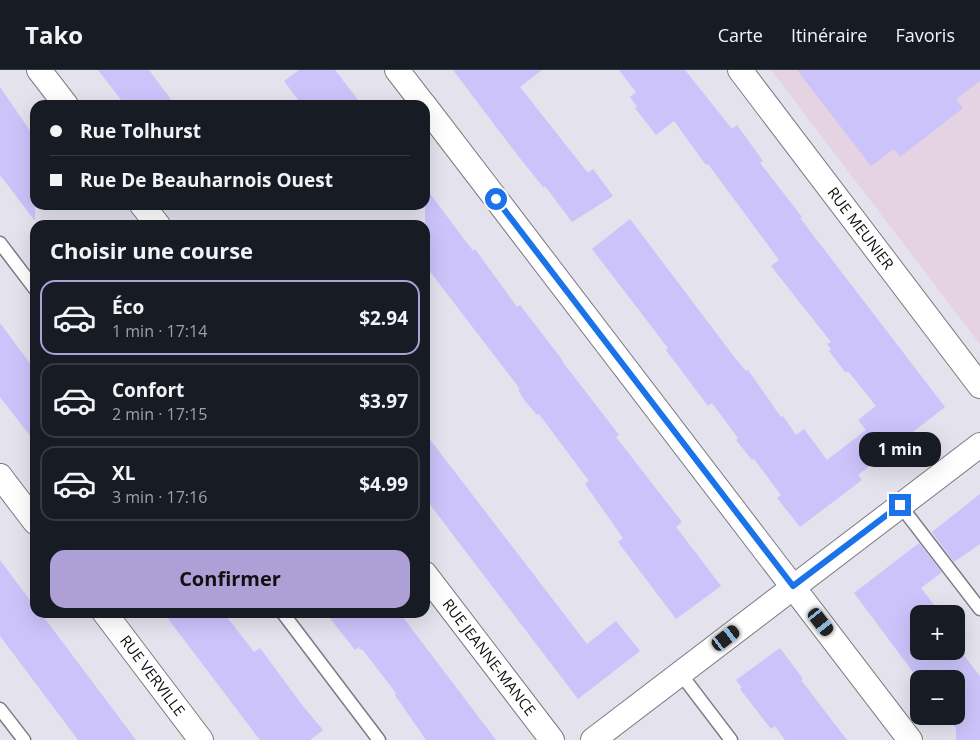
<!DOCTYPE html>
<html lang="fr">
<head>
<meta charset="utf-8">
<style>
  body { margin:0; font-family:"Open Sans",sans-serif; background:#242831; color:#f1f3f6; height:100vh; display:flex; flex-direction:column; font-size:19px; white-space:nowrap }
  * { box-sizing:border-box; margin:0 }
  p { font-size:16px; color:#9ea1a6 }
  .icon { flex:none; width:28px; height:28px; fill:none; stroke:currentColor; stroke-width:2; stroke-linecap:round; stroke-linejoin:round }
  .map { position:relative; flex:1; overflow:hidden }
  .details { position:absolute; left:30px; top:150px; width:400px; height:398px; display:flex; flex-direction:column; background:#171b24; border-radius:15px; box-shadow:0 5px 20px #0002 }
  .details>* { flex:none }
  .top-card { position:absolute; left:30px; top:30px; width:400px; height:110px; border-radius:15px; box-shadow:0 5px 20px #0002; display:grid; align-content:center; height:110px; padding:0 20px; background:#171b24 }
  .tools { position:absolute; left:910px; top:535px; display:grid; gap:10px }
  .tools a { display:grid; place-items:center; width:55px; height:55px; border-radius:10px; background:#171b24; box-shadow:0 5px 20px #0002; font-size:25px }
  .end { position:absolute; width:22px; height:22px; margin:-11px; border:6px solid #1a73e8; background:#fff; box-shadow:0 0 0 2px #fff }
  .from { border-radius:50% }
  .bubble { position:absolute; height:35px; border-radius:15px; background:#171b24; box-shadow:0 5px 20px #0002; font-size:16px; font-weight:700; line-height:35px; text-align:center }
  .car { position:absolute; width:15px; height:30px; margin:-15px -8px; border-radius:6px; box-shadow:0 0 4px 1px #0007; background:linear-gradient(#222 24%,#8ab4d8 0 40%,#222 0 76%,#8ab4d8 0 86%,#222 0) }
  .top-card b { display:flex; align-items:center; gap:18px; height:48px; font-size:19px }
  .top-card b+b { border-top:1px solid #363941 }
  .top-card i { width:12px; height:12px; background:#f1f3f6 }
  ul { padding:0; list-style:none }
  li { display:flex; align-items:center; gap:15px; height:75px; margin:0 10px 8px; padding:0 10px; border:2px solid #363941; border-radius:15px }
  li div { flex:1 }
  li b { display:block; font-size:19px }
  li em { font-style:normal; font-weight:700 }
  li.current { border-color:#ae9fd6 }
  li>.icon { width:45px; height:45px; stroke-width:1.5 }
  h2 { padding:0 20px; font-size:22px; line-height:60px }
  .primary-button { display:flex; gap:10px; margin-top:auto; padding:10px 20px }
  .primary-button a { flex:1; height:58px; border-radius:15px; background:#ae9fd6; color:#111; font-size:20px; font-weight:700; line-height:58px; text-align:center }
  header { display:flex; align-items:center; gap:30px; box-sizing:border-box; height:70px; padding:0 25px; background:#171b24; border-bottom:1px solid #363941 }
  header strong { font-size:24px }
  nav { display:flex; gap:28px; margin-inline-start:auto; font-size:18px }
  .map>svg:first-child { display:block }
  .education { fill:#e5d3e4 }
  .building { fill:#cbc3fa }
  .lines { fill:none; stroke-linecap:round; stroke-linejoin:round }
  .service-casing { stroke:#7b7a84; stroke-width:15 }
  .minor-casing { stroke:#7b7a84; stroke-width:26 }
  .service { stroke:#fff; stroke-width:12 }
  .minor { stroke:#fff; stroke-width:24 }
  .route { stroke:#1a73e8; stroke-width:6 }
  .labels { text-anchor:middle; stroke-width:4; stroke-linejoin:round; paint-order:stroke }
  .street-label { font-size:15px; fill:#0b0b0e; stroke:#f0effa }
</style>
</head>
<body>
<header>
<strong>Tako</strong>
<nav><a>Carte</a><a>Itinéraire</a><a>Favoris</a></nav>
</header>
<div class="map">
<svg width="980" height="670" viewBox="0 0 980 670">
  <rect width="100%" height="100%" fill="#e3e2ed"/>
  <!-- education -->
  <path class="education" d="M771,0H980V274Z"/>
  <!-- building -->
  <path class="building" d="M98,0H149L175,35H125Z
    M299,0H335L362,35H302L284,11Z
    M453,0H542L520,17L588,103L593,99L613,126L572,152L545,116L544,118L519,87Z
    M619,0H685L732,59L737,55L763,91L760,93L802,147L800,148L945,337L858,405L862,410L800,457L777,428L781,425L754,389L752,390L736,370L738,368L712,333L708,336L666,280L668,278L592,179L630,149L735,288L746,301L748,300L781,347L783,346L796,365L804,359L827,390L866,360L858,350L876,336L848,301L846,303L829,281L831,279L827,274L831,272L771,196L779,190L708,94L706,95L674,51L656,65L635,38L637,37L630,27L636,22Z
    M797,0H980V11L956,29L963,38L900,87L894,79L871,96Z
    M0,17L35,68V151L0,105Z
    M425,117L473,181L475,179L517,237L520,235L563,291H562L619,365L616,367L682,452L676,457L721,516L676,549L618,472L623,468L585,414L589,411L539,344L537,345L525,331L518,320L520,319L425,195Z
    M0,253L35,300V372L0,327Z
    M425,363L587,574L616,551L640,581L578,629L425,428Z
    M980,424V474L954,492L932,462Z
    M919,473L942,502L921,518L941,544H919V581H956V575L980,606V670H956V658L947,646H956V609L919,610L854,523Z
    M0,490L35,537V542H40L136,670H78L0,566Z
    M163,542H223L254,582L260,578L302,635L323,660L310,670H260Z
    M325,542H399L496,670H426L395,625L396,623L362,579L360,580L359,577L355,580Z
    M780,578L803,609L801,610L847,670H785L775,656L771,659L740,619L742,618L736,610Z"/>
  <g class="lines">
    <defs>
      <path id="service" d="M0,173L35,219
        M900,435L980,539
        M282,542L379,670
        M680,603L731,670
        M0,639L24,670"/>
      <g id="minor">
        <path d="M39,0L66,35"/>
        <path d="M397,0L424,35"/>
        <path id="s1" d="M740,0L980,316"/>
        <path d="M425,36L910,670"/>
        <path d="M142,135L158,155"/>
        <path d="M0,406L35,452"/>
        <path id="s2" d="M425,504L552,670"/>
        <path id="s3" d="M104,542L201,670"/>
        <path d="M593,670L980,375"/>
      </g>
    </defs>
    <!-- service casing -->
    <use href="#service" class="service-casing"/>
    <!-- minor casing -->
    <use href="#minor" class="minor-casing"/>
    <!-- service -->
    <use href="#service" class="service"/>
    <!-- minor -->
    <use href="#minor" class="minor"/>
  </g>
  <g class="lines">
    <!-- route -->
    <path class="route" d="M496,129L793,516L900,435"/>
  </g>
  <g class="labels">
    <!-- street labels -->
    <g class="street-label">
      <text dy="5" stroke="none"><textPath href="#s1" startOffset="199">RUE MEUNIER</textPath></text>
      <text dy="5" stroke="none"><textPath href="#s2" startOffset="105">RUE JEANNE-MANCE</textPath></text>
      <text dy="5" stroke="none"><textPath href="#s3" startOffset="80">RUE VERVILLE</textPath></text>
    </g>
  </g>
</svg>
<div class="tools">
<a>+</a>
<a>−</a>
</div>
<i class="end from" style="left:496px;top:129px"></i>
<i class="end" style="left:900px;top:435px"></i>
<div class="bubble" style="left:859px;top:362px;width:82px">1 min</div>
<i class="car" style="left:821px;top:552px;rotate:142deg"></i>
<i class="car" style="left:726px;top:568px;rotate:52deg"></i>
<div class="top-card">
<b><i class="from"></i>Rue Tolhurst</b>
<b><i></i>Rue De Beauharnois Ouest</b>
</div>
<section class="details">
<h2>Choisir une course</h2>
<ul>
<li class="current"><svg class="icon" aria-label="car" viewBox="0 0 24 24"><path d="M5 17H2v-5l4-1 3-4h7l3 4 3 1v5h-3M9 17h6M6 11h13"/><circle cx="7" cy="17" r="2"/><circle cx="17" cy="17" r="2"/></svg><div><b>Éco</b><p>1 min · 17:14</p></div><em>$2.94</em></li>
<li><svg class="icon" aria-label="car" viewBox="0 0 24 24"><path d="M5 17H2v-5l4-1 3-4h7l3 4 3 1v5h-3M9 17h6M6 11h13"/><circle cx="7" cy="17" r="2"/><circle cx="17" cy="17" r="2"/></svg><div><b>Confort</b><p>2 min · 17:15</p></div><em>$3.97</em></li>
<li><svg class="icon" aria-label="car" viewBox="0 0 24 24"><path d="M5 17H2v-5l4-1 3-4h7l3 4 3 1v5h-3M9 17h6M6 11h13"/><circle cx="7" cy="17" r="2"/><circle cx="17" cy="17" r="2"/></svg><div><b>XL</b><p>3 min · 17:16</p></div><em>$4.99</em></li>
</ul>
<div class="primary-button"><a>Confirmer</a></div>
</section>
</div>
</body>
</html>
